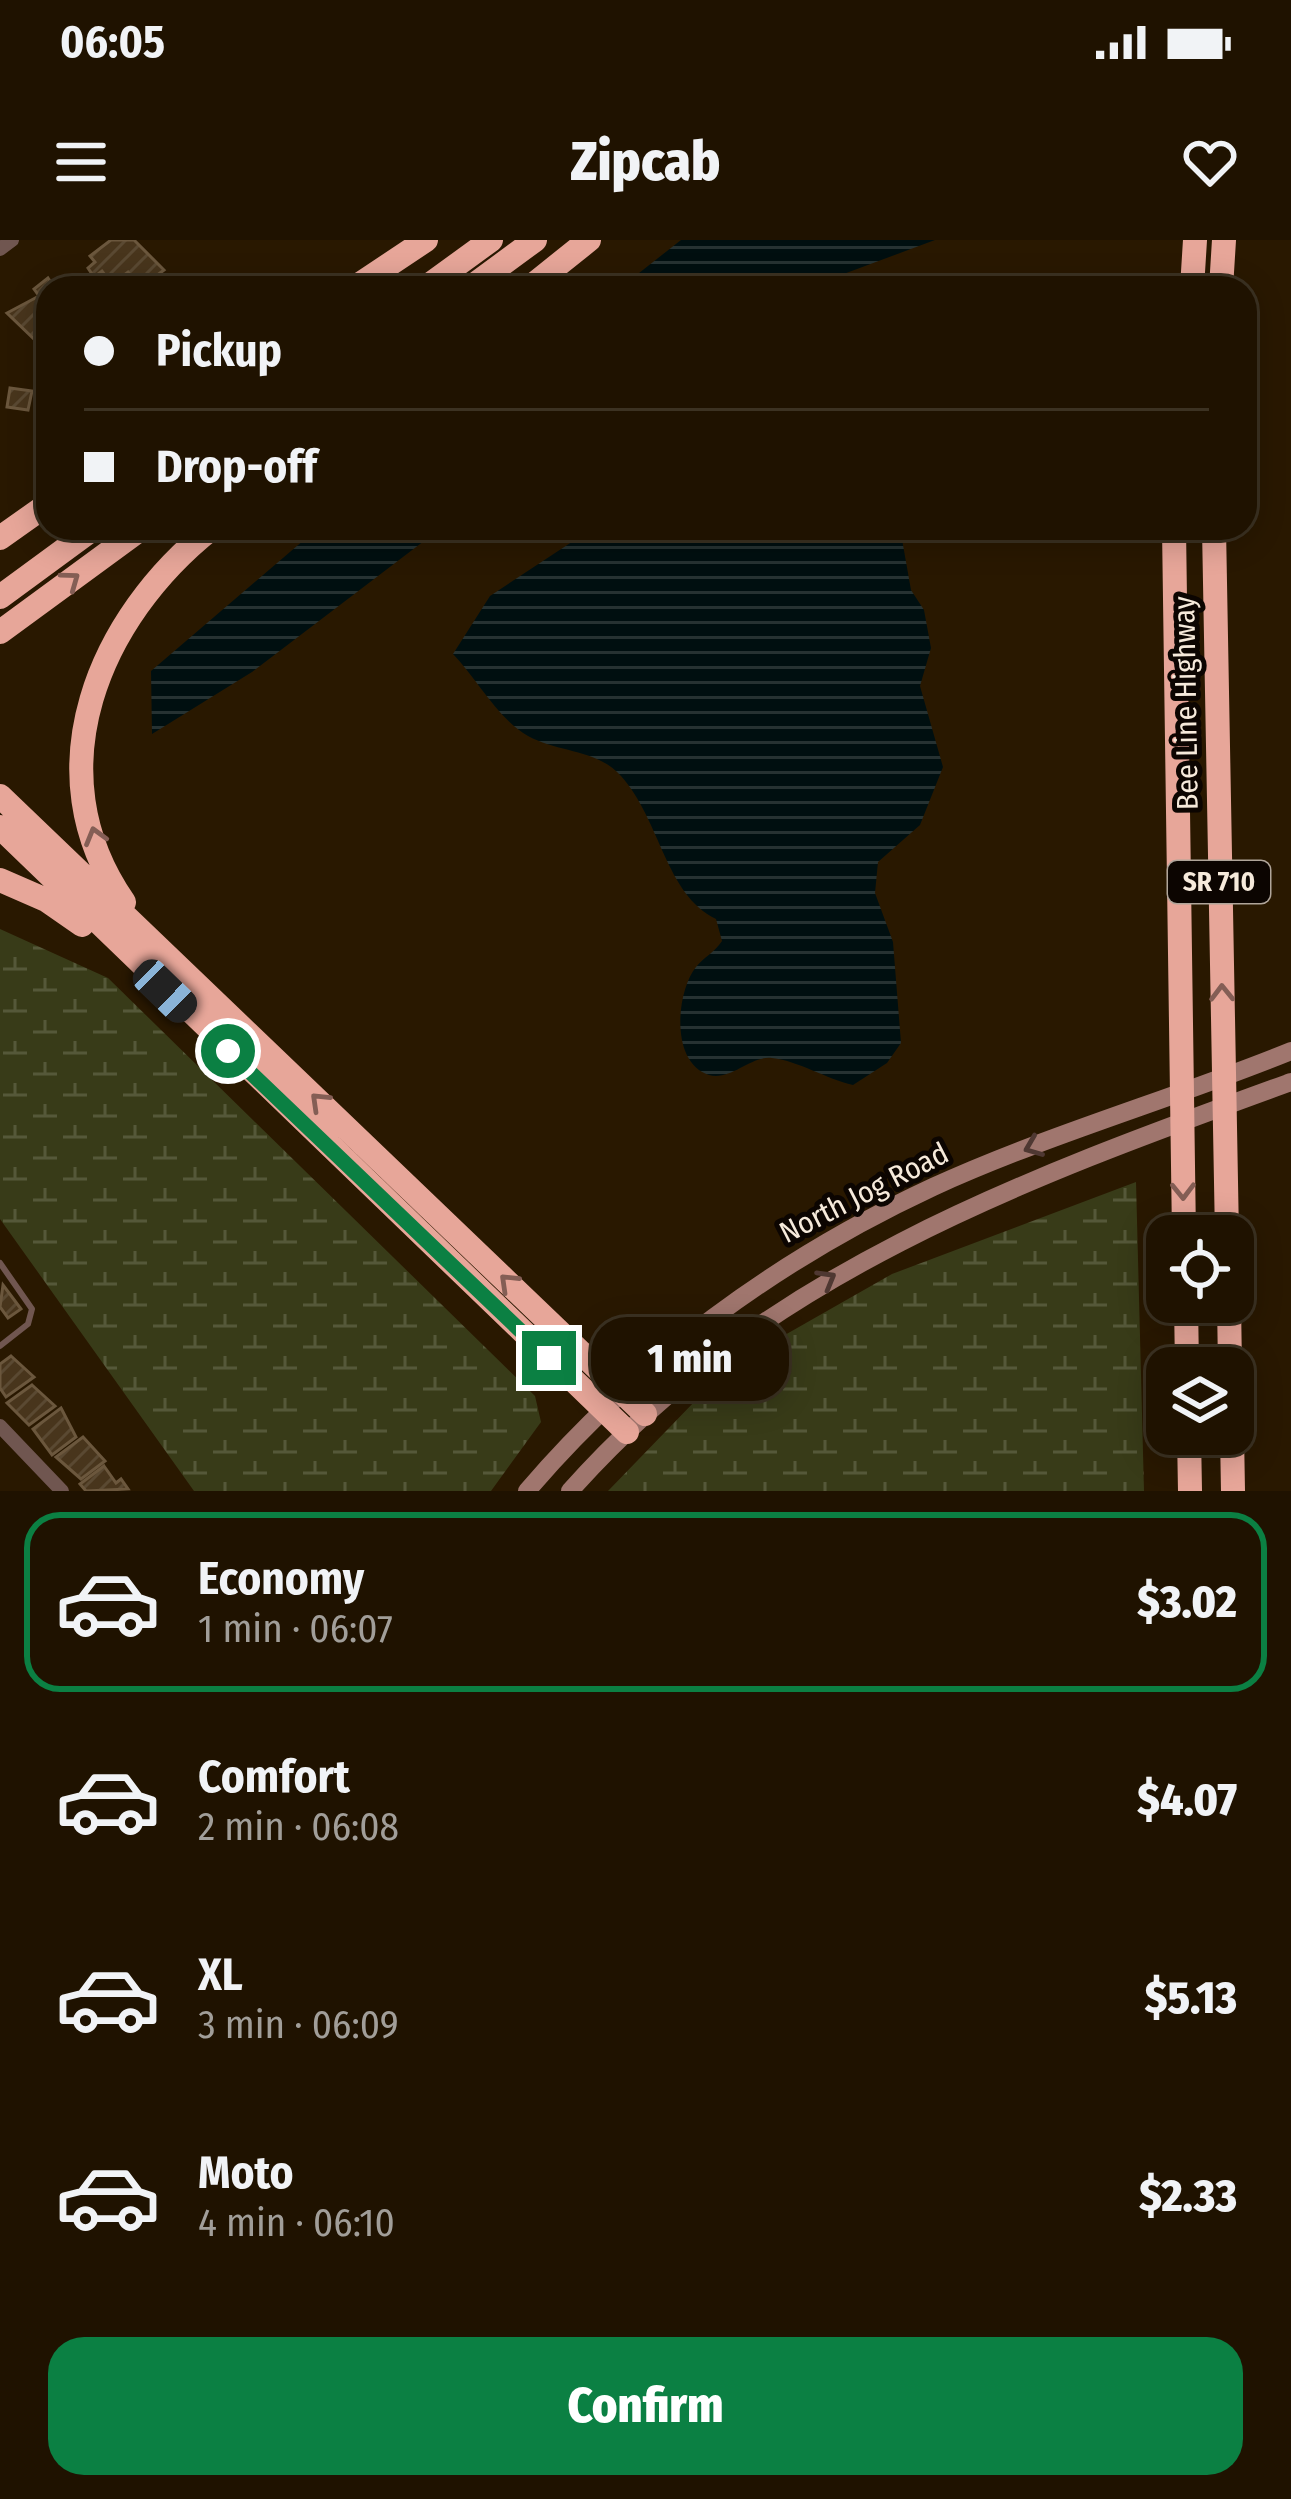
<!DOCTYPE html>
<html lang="en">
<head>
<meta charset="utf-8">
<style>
  body { margin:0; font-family:"Fira Sans Condensed",sans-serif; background:#271b0a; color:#f1f3f6; height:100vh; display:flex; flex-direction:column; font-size:45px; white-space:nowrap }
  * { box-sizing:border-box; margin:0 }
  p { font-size:39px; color:#a19e99 }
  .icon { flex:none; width:66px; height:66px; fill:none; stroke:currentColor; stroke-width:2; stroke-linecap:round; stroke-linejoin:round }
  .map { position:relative; height:1251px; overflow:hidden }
  .panel { display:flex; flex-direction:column; background:#1f1200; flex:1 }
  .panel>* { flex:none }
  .banner { position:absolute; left:36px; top:36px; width:1221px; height:264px; border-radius:36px; box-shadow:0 6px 30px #0003,0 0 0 3px #3c3222; display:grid; align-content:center; height:264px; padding:0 48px; background:#1f1200 }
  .fabs { position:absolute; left:1146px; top:975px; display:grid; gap:24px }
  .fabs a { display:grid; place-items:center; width:108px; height:108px; border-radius:24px; background:#1f1200; box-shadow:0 6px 30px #0003,0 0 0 3px #3c3222; font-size:60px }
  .end { position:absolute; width:54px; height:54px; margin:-27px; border:15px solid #0b8043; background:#fff; box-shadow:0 0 0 6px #fff }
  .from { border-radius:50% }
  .bubble { position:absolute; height:84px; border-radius:36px; background:#1f1200; box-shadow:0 6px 30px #0003,0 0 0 3px #3c3222; font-size:39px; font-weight:800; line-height:84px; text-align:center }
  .car { position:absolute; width:36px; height:72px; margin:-36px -18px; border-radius:15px; box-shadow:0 0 9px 3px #0007; background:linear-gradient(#222 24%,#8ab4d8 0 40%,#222 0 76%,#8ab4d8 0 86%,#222 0) }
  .banner b { display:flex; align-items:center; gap:42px; height:114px; font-size:45px }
  .banner b+b { border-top:3px solid #3c3222 }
  .banner i { width:30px; height:30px; background:#f1f3f6 }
  ul { padding:21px 0 0; list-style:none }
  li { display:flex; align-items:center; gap:36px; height:180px; margin:0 24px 18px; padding:0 24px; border:6px solid transparent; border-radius:36px }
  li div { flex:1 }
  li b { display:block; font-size:45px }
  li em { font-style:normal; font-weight:800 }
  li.on { border-color:#0b8043 }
  li>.icon { width:108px; height:108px; stroke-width:1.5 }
  .cta { display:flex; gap:24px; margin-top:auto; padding:24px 48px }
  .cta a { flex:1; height:138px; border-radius:36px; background:#0b8043; color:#fff; font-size:48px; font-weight:800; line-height:138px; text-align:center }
  .status { display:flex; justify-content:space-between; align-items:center; height:84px; padding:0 60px; background:#1f1200; direction:ltr }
  .status svg { height:33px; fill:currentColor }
  header { display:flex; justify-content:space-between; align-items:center; height:156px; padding:0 48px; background:#1f1200; font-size:54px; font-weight:800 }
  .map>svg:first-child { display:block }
  .wetland { fill:url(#wetland-marsh) }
  .water { fill:url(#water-rules) }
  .building { fill:url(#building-hatch); stroke:#6b573d; stroke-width:3 }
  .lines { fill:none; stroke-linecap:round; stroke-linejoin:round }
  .lane { stroke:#705650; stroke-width:6 }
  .street { stroke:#705650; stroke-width:14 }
  .secondary { stroke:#a0766e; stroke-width:18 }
  .highway { stroke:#e7a699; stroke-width:24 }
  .oneway { stroke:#845e55 }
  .oneway2 { stroke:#4f3832 }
  .route { stroke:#0b8043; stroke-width:15 }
  .labels { text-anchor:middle; stroke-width:10; stroke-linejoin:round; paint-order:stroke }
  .shield { fill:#0c0501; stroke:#b0a59a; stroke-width:3 }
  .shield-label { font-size:27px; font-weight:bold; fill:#f6eadb }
  .street-label { font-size:30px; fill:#f6eadb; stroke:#0c0501 }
</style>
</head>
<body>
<div class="status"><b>06:05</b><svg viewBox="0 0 49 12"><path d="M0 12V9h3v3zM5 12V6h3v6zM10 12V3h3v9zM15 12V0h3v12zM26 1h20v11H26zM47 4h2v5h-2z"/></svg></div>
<header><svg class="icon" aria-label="menu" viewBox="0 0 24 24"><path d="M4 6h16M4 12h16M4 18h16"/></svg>Zipcab<svg class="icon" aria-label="heart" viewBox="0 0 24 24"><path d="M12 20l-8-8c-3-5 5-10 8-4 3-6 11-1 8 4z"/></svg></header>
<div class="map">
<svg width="1291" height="1251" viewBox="0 0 1291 1251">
  <defs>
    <pattern id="wetland-marsh" width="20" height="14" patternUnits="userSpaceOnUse" patternTransform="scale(3)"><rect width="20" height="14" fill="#383b18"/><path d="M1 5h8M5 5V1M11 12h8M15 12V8" fill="none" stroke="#555839"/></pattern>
    <pattern id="water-rules" width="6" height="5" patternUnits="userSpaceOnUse" patternTransform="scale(3)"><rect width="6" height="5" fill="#000f10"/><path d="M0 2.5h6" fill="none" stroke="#263232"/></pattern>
    <pattern id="building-hatch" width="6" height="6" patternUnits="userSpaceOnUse" patternTransform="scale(3)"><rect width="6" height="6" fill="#48351c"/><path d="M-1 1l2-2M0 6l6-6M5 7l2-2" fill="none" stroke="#5a4932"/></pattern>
  </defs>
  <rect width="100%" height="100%" fill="#291800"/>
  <!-- wetland -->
  <path class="wetland" d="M0,689L108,738L535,1156L541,1182L491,1251H194L0,979Z
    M1136,942L1144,1251H608L727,1128L892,1034Z"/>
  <!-- water -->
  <path class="water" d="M681,0H935L806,48H620Z
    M318,288H441L252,432L152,494L151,431Z
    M593,288H900L911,350L924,370L931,408L920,446L943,527L920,585L878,622L875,653L893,702L901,803L887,823L853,845C826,839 799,821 772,818C751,815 731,841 709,835C670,823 676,752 696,727C704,717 715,712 722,701L716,679C665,654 661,581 621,536C597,509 559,513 528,496C498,479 477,439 453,414L490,356Z"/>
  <!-- building -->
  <path class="building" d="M111,0H134L164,30L140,48L128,32L112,44L102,31L94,37L88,28L95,22L90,16Z
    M48,38L55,48H48V90L35,100L7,73L39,56L34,49Z
    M10,148L32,151L28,170L7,167Z
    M3,1045L21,1069L8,1078L0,1067Z
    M11,1116L34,1137L6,1157L0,1148V1124Z
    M32,1145L55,1166L29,1185L7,1163Z
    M61,1168L76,1197L52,1215L33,1189Z
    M83,1197L105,1221L81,1239L56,1217Z
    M104,1226L116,1243L121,1239L128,1249L86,1251L80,1244Z"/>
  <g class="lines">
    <!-- lane -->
    <path class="lane" d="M0,1023L32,1069L28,1084L0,1106"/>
    <!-- street -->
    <path class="street" d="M0,9L12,0
      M0,1186L62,1251"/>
    <!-- secondary -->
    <path class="secondary" d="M527,1251C637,1122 778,1019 933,947C1049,894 1173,859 1291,811
      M570,1251C763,1033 1024,939 1291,842"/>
    <!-- highway -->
    <path class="highway" d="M354,48L426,0
      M425,48L491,0
      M470,48L535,0
      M529,48L589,0
      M1192,48L1195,0
      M1221,48L1224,0
      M1174,288L1184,996
      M1214,288L1227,996
      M0,298L48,264
      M0,357L94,288
      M0,392L142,288
      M0,556L645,1174
      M0,587L627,1192
      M0,640L46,660L82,685
      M124,662C33,531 99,377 212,288
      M1186,1062L1187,1128
      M1229,1062L1230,1128
      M1189,1194L1190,1251
      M1232,1194L1233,1251"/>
  </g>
  <!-- one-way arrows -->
  <defs><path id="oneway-chevron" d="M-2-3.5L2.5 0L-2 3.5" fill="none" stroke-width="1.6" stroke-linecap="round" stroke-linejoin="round" transform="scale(3)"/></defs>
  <g class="oneway">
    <use href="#oneway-chevron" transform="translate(71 340) rotate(-36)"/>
    <use href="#oneway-chevron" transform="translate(95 596) rotate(-106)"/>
    <use href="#oneway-chevron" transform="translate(1222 753) rotate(-91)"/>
    <use href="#oneway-chevron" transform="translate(319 861) rotate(-136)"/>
    <use href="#oneway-chevron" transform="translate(1183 951) rotate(89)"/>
    <use href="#oneway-chevron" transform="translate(508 1042) rotate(-136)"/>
  </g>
  <g class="oneway2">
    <use href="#oneway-chevron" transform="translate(1033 907) rotate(158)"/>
    <use href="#oneway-chevron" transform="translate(827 1039) rotate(-30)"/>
  </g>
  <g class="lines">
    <!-- route -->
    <path class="route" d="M228,811L549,1118"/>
  </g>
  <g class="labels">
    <!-- shield labels -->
    <rect class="shield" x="1168" y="621" width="102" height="42" rx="9"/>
    <g class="shield-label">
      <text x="1219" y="651">SR 710</text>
    </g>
    <!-- street labels -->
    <g class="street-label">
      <text transform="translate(1186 463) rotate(-91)" y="10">Bee Line Highway</text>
      <text transform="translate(864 953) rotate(-27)" y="10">North Jog Road</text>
    </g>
  </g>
</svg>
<div class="fabs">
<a><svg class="icon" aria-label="locate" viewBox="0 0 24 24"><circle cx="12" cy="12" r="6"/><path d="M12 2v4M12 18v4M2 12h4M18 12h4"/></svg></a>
<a><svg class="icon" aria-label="layers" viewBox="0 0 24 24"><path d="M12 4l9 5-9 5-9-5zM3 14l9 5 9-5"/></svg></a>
</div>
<i class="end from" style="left:228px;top:811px"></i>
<i class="end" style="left:549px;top:1118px"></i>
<div class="bubble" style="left:591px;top:1077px;width:198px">1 min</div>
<i class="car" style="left:165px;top:751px;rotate:134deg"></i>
<div class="banner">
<b><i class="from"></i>Pickup</b>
<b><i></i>Drop-off</b>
</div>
</div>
<section class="panel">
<ul>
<li class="on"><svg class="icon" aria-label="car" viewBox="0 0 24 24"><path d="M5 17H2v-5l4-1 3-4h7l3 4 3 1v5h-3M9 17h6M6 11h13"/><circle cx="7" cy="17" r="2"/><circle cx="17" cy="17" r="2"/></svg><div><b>Economy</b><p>1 min · 06:07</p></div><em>$3.02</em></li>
<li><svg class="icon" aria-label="car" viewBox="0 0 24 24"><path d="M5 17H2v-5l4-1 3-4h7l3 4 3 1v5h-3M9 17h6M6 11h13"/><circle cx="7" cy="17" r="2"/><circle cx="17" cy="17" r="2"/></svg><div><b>Comfort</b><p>2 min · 06:08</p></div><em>$4.07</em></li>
<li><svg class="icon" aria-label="car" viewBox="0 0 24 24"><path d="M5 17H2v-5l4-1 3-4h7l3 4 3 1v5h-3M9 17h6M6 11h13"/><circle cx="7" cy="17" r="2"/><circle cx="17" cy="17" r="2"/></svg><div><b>XL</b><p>3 min · 06:09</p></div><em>$5.13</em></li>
<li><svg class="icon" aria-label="car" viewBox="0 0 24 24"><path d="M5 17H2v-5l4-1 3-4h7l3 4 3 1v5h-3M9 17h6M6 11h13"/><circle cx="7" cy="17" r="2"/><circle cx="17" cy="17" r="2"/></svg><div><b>Moto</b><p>4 min · 06:10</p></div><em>$2.33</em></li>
</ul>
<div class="cta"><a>Confirm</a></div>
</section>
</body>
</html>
